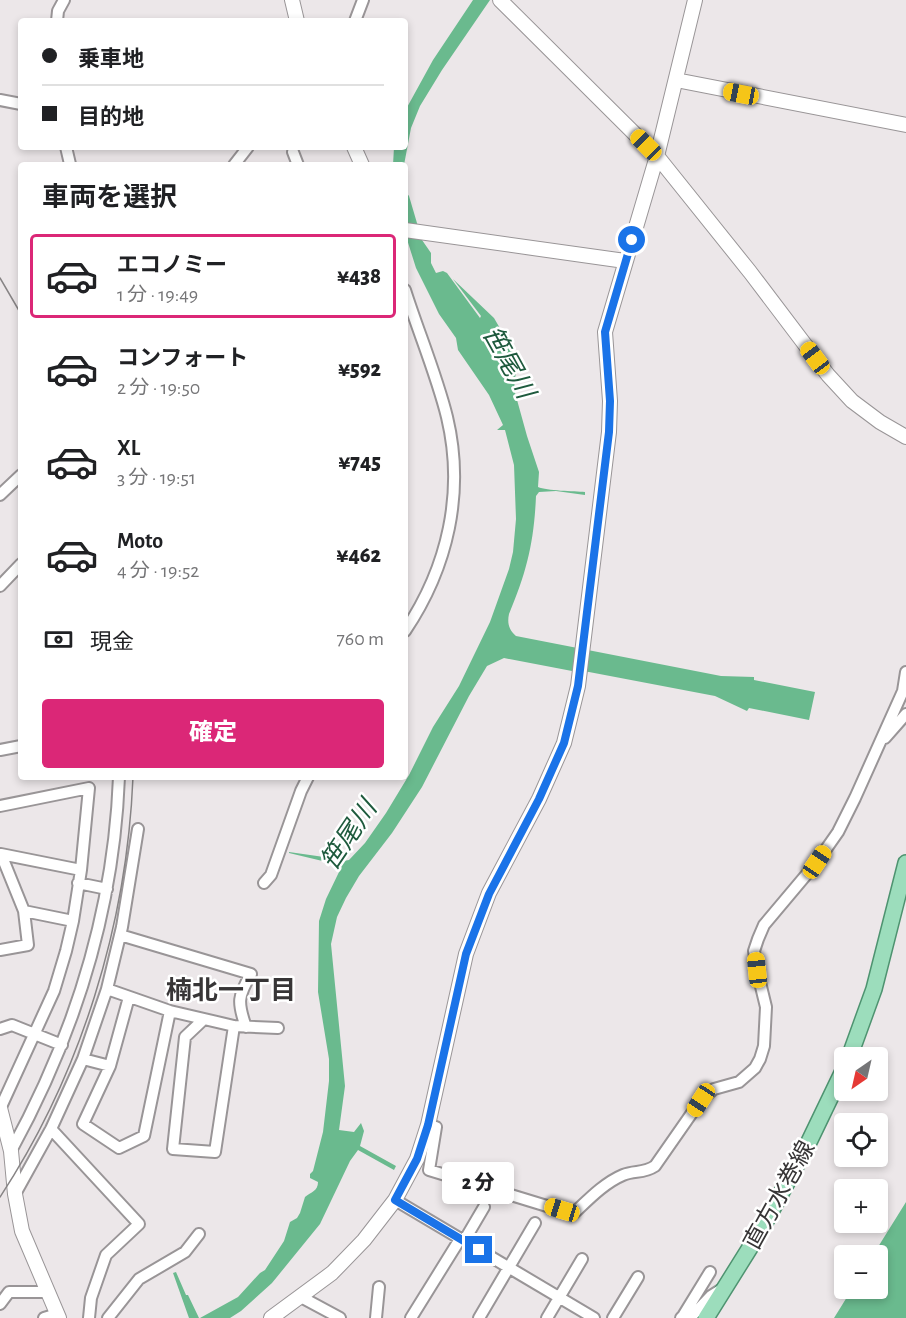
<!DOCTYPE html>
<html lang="ja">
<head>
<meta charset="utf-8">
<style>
  body { margin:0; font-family:"Alegreya Sans","Noto Sans JP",sans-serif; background:#f2f2f2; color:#202124; height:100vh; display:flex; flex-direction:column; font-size:22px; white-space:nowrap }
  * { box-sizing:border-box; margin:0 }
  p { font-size:20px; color:#757577 }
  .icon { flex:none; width:33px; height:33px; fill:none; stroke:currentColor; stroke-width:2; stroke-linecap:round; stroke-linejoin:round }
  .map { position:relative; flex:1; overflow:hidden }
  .side { position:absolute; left:18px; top:162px; width:390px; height:618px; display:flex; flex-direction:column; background:#fff; border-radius:6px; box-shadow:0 3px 9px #0003 }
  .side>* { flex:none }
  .hud { position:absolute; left:18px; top:18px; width:390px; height:132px; border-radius:6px; box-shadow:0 3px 9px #0003; display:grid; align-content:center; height:132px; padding:0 24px; background:#fff }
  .needle { width:39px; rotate:214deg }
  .controls { position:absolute; left:834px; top:1047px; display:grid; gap:12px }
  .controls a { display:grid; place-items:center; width:54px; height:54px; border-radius:6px; background:#fff; box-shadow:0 3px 9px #0003; font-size:30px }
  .end { position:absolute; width:27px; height:27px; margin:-14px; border:8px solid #1a73e8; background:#fff; box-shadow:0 0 0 3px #fff }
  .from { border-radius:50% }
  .bubble { position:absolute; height:42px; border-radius:6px; background:#fff; box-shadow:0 3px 9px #0003; font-size:20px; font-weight:800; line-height:42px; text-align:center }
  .car { position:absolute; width:18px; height:36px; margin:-18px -9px; border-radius:8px; box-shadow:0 0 4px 2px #0007; background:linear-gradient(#f5c518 24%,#345 0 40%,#f5c518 0 76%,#345 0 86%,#f5c518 0) }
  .hud b { display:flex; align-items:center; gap:21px; height:57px; font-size:22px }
  .hud b+b { border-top:2px solid #e0e0e0 }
  .hud i { width:15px; height:15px; background:#202124 }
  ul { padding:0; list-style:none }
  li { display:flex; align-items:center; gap:18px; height:84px; margin:0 12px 9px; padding:0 12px; border:3px solid transparent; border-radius:6px }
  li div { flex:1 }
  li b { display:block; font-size:22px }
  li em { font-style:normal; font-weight:800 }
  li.selected { border-color:#db2777 }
  li>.icon { width:54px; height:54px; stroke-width:1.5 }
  h2 { padding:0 24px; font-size:27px; line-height:72px }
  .pay { display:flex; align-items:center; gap:15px; height:66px; padding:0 24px; font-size:22px }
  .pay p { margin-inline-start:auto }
  .button { display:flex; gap:12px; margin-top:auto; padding:12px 24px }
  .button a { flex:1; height:69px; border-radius:6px; background:#db2777; color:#fff; font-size:24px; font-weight:800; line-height:69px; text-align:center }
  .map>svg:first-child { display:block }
  .water { fill:#6aba8e }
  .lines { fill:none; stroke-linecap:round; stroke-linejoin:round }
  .street-casing { stroke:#999597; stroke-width:14 }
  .secondary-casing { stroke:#999597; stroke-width:16 }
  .primary-casing { stroke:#4e9370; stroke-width:18 }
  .street { stroke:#fff; stroke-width:10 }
  .secondary { stroke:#fff; stroke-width:14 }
  .primary { stroke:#9cddbc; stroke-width:15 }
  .tram { stroke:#878485; stroke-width:1.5 }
  .route { stroke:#1a73e8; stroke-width:8 }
  .labels { text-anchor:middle; stroke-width:5; stroke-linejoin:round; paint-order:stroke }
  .street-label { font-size:24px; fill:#373536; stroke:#fff }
  .water-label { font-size:26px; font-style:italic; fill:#1e5a3d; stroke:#fff }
  .neighbourhood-label { font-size:26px; font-weight:bold; fill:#373536; stroke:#fff }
</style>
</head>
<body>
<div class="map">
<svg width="906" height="1318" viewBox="0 0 906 1318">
  <rect width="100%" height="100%" fill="#ece7e9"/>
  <!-- water -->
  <path class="water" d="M473,0H490L442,70L420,106L411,128L404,165H393L394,147H405V111L433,60Z
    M405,191L409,196L422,240L431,253V263L436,273L443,271L447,273L480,318L481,316L453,279L494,318L512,349L516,371L514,389L527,436L539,472L538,487C547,491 574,491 585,492V495L556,491L539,492L536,496C534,542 527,571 509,614C507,623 509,630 516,636L721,676L754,677V680L815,692L809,720L749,708L747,711L715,696L589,672L572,671L504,658L487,666L469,696L422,787L392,833L359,876L346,898L337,917L331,944L345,1086L339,1130L354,1132L361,1123L364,1131L360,1146L396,1166L394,1170L358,1150L350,1161L320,1224L272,1283L241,1311L230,1318H200L238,1297L260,1273L265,1270L284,1241L290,1222L297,1218L300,1213L305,1197C311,1192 318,1191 318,1182L310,1178V1174L313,1171L323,1132L329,1081V1059L318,992L319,921L326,899L339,872L335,864L289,853V852L338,859L343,861L349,860L365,843L386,813L409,775L433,727L459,686L490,622L509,569L513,552L516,519L514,465L505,430H497L503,425L489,395L458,350L456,338L439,314L416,268L405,233Z
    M906,1202V1318H834L852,1289L878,1288V1256L873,1255Z
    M176,1272L186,1295H188L199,1318H189L173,1273Z"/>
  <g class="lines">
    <defs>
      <path id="street" d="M57,21L58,11L64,0
        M355,21L363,0
        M0,100L21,104
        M66,147L70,164
        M293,152L298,165
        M234,165L248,147
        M405,290C418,331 437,376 447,417C465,492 448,567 405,631
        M0,495L21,475
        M0,586L21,564
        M885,738L906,714
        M0,750L21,746
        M0,806L89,788L81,870L73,921L66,951L54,991L0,1109
        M78,883L107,889
        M264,883L271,875L301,791L308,777
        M24,911L73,921
        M120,935L251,974C238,996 237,1002 246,1027
        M0,950L28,945L24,911L1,854L81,870
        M107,989L122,927L138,829
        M129,997L110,1066L83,1124L119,1148L144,1136L170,1011
        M204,1019L185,1037L173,1149L215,1152L234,1026
        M0,1029L12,1025L62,1045
        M83,1059L110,1066
        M428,1125L436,1127L429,1170L573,1214C588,1200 604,1183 623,1175C635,1170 643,1174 655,1166L701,1100L714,1089L739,1082L755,1068L760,1059L764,1046L766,1007L757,970L754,951L758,939L764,925L817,862L838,832L855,798L903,691L906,672
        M51,1129L139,1224L106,1255L91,1298L89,1318
        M11,1151C74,1036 114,909 119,777
        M15,1194L51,1129L83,1059L107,989L170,1011L234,1026L278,1028
        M395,1200L594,1318
        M464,1241L484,1207
        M301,1297L340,1318
        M0,1304L9,1292H47
        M683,1316L710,1272
        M44,1318L57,1314
        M108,1318L139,1279L185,1252L199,1234
        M376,1318L379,1287
        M411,1318L460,1239
        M479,1318L535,1223
        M547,1318L582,1259
        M613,1318L638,1277
        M681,1318L683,1316L691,1317L711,1296L722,1289"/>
      <path id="secondary" d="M292,0L297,21
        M500,0L657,156L750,272L828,375L852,401L880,422L906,437
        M676,80L906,125
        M354,147L362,165
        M405,230L625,261
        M0,1108L11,1151L15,1194L22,1231L59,1318
        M271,1318L332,1273L364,1240L395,1200L417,1159L428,1125L466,954L489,893L539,799L564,743L578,686L609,432L610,401L605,332L657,156L695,0"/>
      <path id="primary" d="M849,1058L874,989L906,863
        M706,1318L761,1230L807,1146L844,1069"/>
    </defs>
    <!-- street casing -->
    <use href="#street" class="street-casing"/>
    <!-- secondary casing -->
    <use href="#secondary" class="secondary-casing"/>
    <!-- primary casing -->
    <use href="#primary" class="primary-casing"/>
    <!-- street -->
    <use href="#street" class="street"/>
    <!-- secondary -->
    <use href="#secondary" class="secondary"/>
    <!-- primary -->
    <use href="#primary" class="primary"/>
    <!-- tram -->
    <path class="tram" d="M0,278L21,314
      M0,1197C81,1074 127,924 133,777"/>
  </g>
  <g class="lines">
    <!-- route -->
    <path class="route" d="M479,1250L395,1200L417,1159L428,1125L466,954L489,894L539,799L564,743L578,686L609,432L610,401L605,332L632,240"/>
  </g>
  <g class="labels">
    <!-- street labels -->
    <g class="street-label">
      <text transform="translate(779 1195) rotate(-61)" y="8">直方水巻線</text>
    </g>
    <!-- water labels -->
    <g class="water-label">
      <text transform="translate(509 362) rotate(61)" y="9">笹尾川</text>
      <text transform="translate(348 835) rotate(-56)" y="9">笹尾川</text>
    </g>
    <!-- neighbourhood labels -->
    <g class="neighbourhood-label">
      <text x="231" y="999">楠北一丁目</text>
    </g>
  </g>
</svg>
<div class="controls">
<a><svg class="needle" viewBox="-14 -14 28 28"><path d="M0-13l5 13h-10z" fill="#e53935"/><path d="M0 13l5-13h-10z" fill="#757577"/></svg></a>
<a><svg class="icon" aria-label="locate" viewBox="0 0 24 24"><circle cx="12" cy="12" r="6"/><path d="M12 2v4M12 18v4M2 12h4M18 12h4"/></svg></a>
<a>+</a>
<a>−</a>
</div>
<i class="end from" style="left:632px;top:240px"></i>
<i class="end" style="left:479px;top:1250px"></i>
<div class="bubble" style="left:442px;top:1162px;width:72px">2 分</div>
<i class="car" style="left:741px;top:94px;rotate:281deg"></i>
<i class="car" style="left:646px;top:145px;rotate:315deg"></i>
<i class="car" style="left:815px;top:358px;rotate:323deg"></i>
<i class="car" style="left:817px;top:862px;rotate:34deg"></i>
<i class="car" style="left:757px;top:970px;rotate:354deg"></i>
<i class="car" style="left:701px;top:1100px;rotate:213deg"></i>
<i class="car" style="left:562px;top:1210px;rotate:287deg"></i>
<div class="hud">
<b><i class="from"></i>乗車地</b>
<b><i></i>目的地</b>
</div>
<section class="side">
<h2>車両を選択</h2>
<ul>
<li class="selected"><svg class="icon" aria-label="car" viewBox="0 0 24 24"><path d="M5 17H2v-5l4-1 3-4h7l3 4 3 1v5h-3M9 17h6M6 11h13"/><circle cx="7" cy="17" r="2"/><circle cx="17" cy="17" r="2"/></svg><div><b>エコノミー</b><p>1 分 · 19:49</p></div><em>¥438</em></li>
<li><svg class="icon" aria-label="car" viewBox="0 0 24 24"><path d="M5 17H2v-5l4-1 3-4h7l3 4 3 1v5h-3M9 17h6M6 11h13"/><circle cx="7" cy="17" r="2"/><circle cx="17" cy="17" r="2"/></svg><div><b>コンフォート</b><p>2 分 · 19:50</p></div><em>¥592</em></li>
<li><svg class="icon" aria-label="car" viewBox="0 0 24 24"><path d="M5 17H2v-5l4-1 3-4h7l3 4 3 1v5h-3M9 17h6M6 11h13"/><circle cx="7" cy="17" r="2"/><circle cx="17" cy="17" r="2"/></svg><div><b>XL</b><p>3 分 · 19:51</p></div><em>¥745</em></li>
<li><svg class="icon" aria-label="car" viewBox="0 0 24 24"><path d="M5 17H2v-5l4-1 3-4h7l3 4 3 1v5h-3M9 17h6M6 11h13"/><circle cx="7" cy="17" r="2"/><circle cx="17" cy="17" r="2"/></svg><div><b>Moto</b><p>4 分 · 19:52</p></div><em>¥462</em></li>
</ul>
<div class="pay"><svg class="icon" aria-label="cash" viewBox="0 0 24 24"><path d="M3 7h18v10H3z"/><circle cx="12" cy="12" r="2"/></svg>現金<p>760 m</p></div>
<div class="button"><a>確定</a></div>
</section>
</div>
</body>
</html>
